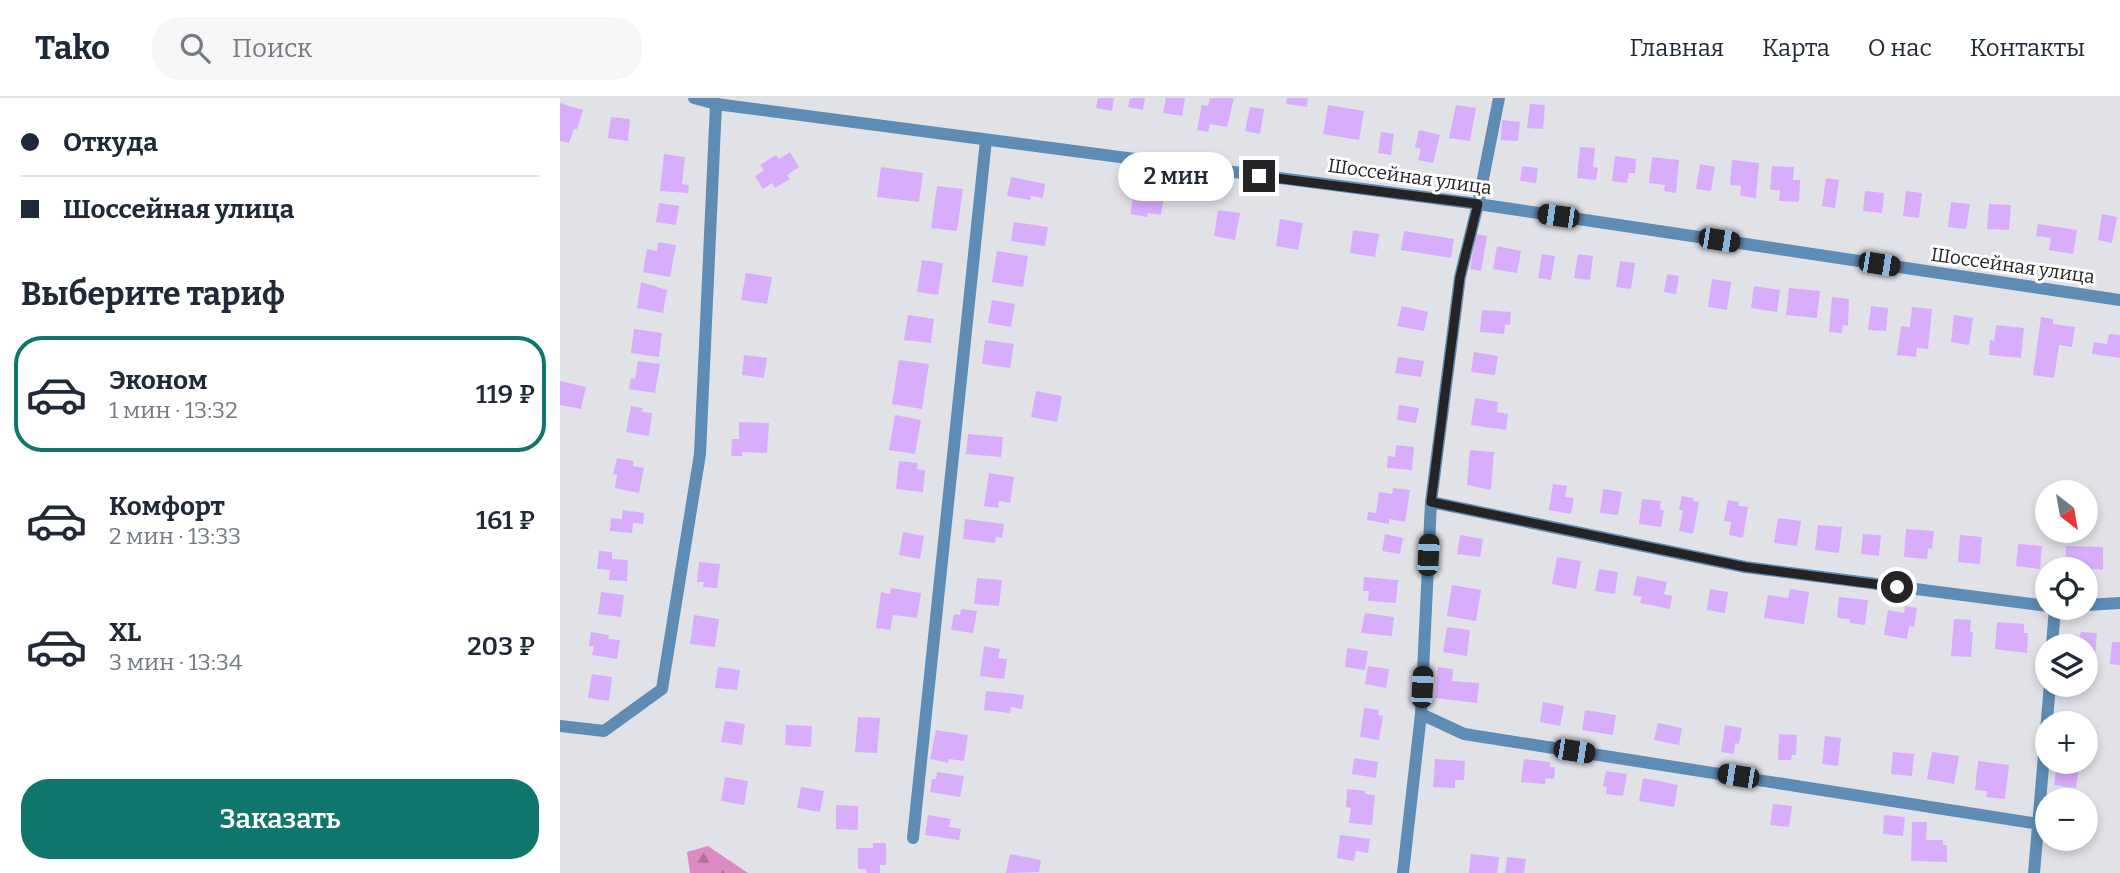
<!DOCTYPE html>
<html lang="ru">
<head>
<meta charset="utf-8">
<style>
  body { margin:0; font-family:Bitter,serif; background:#f6f6f7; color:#1f2937; height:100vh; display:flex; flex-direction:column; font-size:26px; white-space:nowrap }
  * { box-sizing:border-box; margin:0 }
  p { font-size:23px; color:#747a83 }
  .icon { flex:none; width:38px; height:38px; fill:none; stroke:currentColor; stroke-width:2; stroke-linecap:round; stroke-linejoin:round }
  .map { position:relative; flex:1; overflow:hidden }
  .sheet { display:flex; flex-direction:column; background:#fff; width:560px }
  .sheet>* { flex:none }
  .guide { display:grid; align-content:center; height:154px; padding:0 21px; background:#fff }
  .needle { width:46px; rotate:149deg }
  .controls { position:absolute; left:1475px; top:382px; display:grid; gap:14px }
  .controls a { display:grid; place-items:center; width:63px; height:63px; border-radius:50%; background:#fff; box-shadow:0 4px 10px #0003; font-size:35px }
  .end { position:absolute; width:32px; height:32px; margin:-16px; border:9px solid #242427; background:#fff; box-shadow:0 0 0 4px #fff }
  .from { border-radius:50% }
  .bubble { position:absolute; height:49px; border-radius:24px; background:#fff; box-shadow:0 4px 10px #0003; font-size:23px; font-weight:600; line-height:49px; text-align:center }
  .car { position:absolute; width:21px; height:42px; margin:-21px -10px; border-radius:9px; box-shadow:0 0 5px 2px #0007; background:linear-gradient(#222 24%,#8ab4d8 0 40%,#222 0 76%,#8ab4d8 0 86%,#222 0) }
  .guide b { display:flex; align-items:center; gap:24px; height:66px; font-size:26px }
  .guide b+b { border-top:2px solid #e0e1e3 }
  .guide i { width:18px; height:18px; background:#1f2937 }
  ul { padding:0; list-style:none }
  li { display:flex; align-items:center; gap:21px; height:116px; margin:0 14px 10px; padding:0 7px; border:4px solid transparent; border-radius:28px }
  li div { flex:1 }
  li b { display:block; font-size:26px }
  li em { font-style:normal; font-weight:600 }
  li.current { border-color:#0f766e }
  li>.icon { width:63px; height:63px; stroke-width:1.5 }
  h2 { padding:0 21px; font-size:32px; line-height:84px }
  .action { display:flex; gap:14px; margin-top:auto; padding:14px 21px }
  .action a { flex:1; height:80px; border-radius:28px; background:#0f766e; color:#fff; font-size:28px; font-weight:600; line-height:80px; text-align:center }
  header { display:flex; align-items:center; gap:42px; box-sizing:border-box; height:98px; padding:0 35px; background:#fff; border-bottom:2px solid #e0e1e3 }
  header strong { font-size:33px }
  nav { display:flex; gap:38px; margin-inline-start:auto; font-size:24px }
  .search { width:490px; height:63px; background:#f6f6f7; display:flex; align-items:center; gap:18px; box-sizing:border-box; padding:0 24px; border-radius:28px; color:#747a83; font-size:26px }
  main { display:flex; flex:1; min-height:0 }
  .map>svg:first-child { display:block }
  .forest { fill:url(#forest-firs) }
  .building { fill:#d8adfc }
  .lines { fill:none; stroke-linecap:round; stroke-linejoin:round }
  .street { stroke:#5e8cb5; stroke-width:12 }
  .route { stroke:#242427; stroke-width:9 }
  .labels { text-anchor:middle; stroke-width:6; stroke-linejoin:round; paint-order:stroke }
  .street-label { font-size:19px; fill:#242427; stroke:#fff }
</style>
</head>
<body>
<header>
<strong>Tako</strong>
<div class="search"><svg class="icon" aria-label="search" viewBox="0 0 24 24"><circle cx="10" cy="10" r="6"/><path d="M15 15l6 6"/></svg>Поиск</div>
<nav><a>Главная</a><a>Карта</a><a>О нас</a><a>Контакты</a></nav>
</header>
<main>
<section class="sheet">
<div class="guide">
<b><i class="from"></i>Откуда</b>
<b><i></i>Шоссейная улица</b>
</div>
<h2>Выберите тариф</h2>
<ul>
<li class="current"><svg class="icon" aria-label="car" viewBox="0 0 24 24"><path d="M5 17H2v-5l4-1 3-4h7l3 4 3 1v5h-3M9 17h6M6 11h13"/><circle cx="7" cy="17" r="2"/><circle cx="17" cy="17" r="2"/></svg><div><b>Эконом</b><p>1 мин · 13:32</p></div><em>119 ₽</em></li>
<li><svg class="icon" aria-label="car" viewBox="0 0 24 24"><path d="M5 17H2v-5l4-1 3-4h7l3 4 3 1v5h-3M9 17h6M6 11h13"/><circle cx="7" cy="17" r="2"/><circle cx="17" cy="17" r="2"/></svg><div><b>Комфорт</b><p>2 мин · 13:33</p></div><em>161 ₽</em></li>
<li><svg class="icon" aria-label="car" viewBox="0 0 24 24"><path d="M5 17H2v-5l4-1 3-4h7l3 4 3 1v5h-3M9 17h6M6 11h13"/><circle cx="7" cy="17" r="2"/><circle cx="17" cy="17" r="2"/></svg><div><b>XL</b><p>3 мин · 13:34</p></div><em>203 ₽</em></li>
</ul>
<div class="action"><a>Заказать</a></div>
</section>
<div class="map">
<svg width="1560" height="775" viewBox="0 0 1560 775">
  <defs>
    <pattern id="forest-firs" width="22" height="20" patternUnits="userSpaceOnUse" patternTransform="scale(1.75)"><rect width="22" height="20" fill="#db8bc0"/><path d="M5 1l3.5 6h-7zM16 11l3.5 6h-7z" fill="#b1719c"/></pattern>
  </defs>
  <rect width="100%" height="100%" fill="#e1e2e8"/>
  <!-- forest -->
  <path class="forest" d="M148,748L188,775H130L127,754Z"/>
  <!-- building -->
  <path class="building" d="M538,0H554L552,13L536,10Z
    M570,0H585L583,12L568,9Z
    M606,0H625L622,18L603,15Z
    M650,0H674L667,29L650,26L648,34L637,32L642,7L648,8Z
    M727,0H748L747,9L726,6Z
    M0,5L23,12L17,31H14L9,45L0,43Z
    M970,6L985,7L983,31L967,30Z
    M768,7L804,13L799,42L763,36Z
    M896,7L916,10L910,43L889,40Z
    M690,9L704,11L700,36L685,33Z
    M51,19L70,21L68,43L48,40Z
    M942,22L960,24L958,43L941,42Z
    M859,32L880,37L873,65L858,62L861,51L855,49Z
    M821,34L834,36L831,57L818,55Z
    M1020,49L1035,50L1033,69L1038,70L1036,82L1017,80Z
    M230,54L239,69L227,77L230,81L215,90L212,85L203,91L195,78L204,72L200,67L216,57L219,61Z
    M104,56L125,59L122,86L129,87L128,95L100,93Z
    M1055,58L1076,61L1075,75H1069L1067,85L1052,83Z
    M1092,59L1119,62L1116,95L1104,93L1105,87L1089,85Z
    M1172,62L1199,65L1196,100L1180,98L1181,88L1170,87Z
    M1140,66L1155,69L1151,93L1136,91Z
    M962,68L978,70L976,85L960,83Z
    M1212,68L1234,69L1233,82H1240L1239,104L1219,103L1220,92H1210Z
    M321,69L363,75L359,104L317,99Z
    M451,79L485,86L483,100L471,98L470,102L447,98Z
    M1266,80L1279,82L1275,110L1262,108Z
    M377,88L403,91L397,133L371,130Z
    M574,93L604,97L601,117L588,115L587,119L570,116Z
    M1305,93L1324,95L1322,115L1303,113Z
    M1346,93L1362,95L1359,120L1343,118Z
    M1391,104L1410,106L1406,131L1388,129Z
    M99,105L119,108L116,127L96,124Z
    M1429,106L1451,107L1449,132L1427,131Z
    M658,112L680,115L675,142L654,138Z
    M1542,116L1557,119L1552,145L1538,142Z
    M720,121L743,125L738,152L716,148Z
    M454,124L488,129L485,148L451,143Z
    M1478,126L1517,132L1513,156L1489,152L1491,140L1476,138Z
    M793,132L819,136L815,159L790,155Z
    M844,133L894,141L891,160L841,152Z
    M916,136L927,138L921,173L910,171Z
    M98,144L116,147L110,179L83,174L87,151L97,153Z
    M937,148L961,153L957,175L933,171Z
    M437,153L468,158L463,189L432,184Z
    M982,156L995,158L991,182L978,180Z
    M1018,156L1033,158L1030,182L1014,180Z
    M362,162L383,165L378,197L357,194Z
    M1060,163L1075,165L1071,191L1056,189Z
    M186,175L212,179L207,206L181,202Z
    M1107,176L1119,178L1116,196L1104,194Z
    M1152,181L1171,184L1167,212L1148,209Z
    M81,184L107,192L103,215L77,210Z
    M1194,188L1220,192L1217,214L1191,210Z
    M1229,190L1260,193L1257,220L1226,217Z
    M1272,199L1289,201L1288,228L1283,227L1282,235L1269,234Z
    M432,202L455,206L451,229L428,225Z
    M842,208L868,214L864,233L837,228Z
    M1311,208L1328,210L1326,233L1308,232Z
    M1352,209L1372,211L1368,251L1357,250L1356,259L1337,257L1341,228L1350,229Z
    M922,212L951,214L950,227L945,226L944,236L920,234Z
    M348,217L374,221L371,245L344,242Z
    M1394,217L1413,220L1409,247L1391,244Z
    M1481,219L1493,221V226L1515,229L1512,249L1499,247L1494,280L1473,277Z
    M1436,227L1464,230L1461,260L1429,257L1430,242L1434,243Z
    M74,231L102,235L99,259L71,255Z
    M1549,236L1560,237V260L1532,256L1534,244L1547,246Z
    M425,242L454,246L450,270L422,266Z
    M914,254L938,258L935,277L911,274Z
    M184,257L207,260L204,280L182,277Z
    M838,259L864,263L861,279L835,275Z
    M339,262L369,266L362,311L332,306Z
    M78,263L100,266L95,295L69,291L71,280L75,281Z
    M0,283L26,289L21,311L0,307Z
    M476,293L502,298L497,324L471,319Z
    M915,300L938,304L937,314L948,316L946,332L911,327Z
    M839,307L859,310L856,325L837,322Z
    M71,308L83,310L82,314L92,315L89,338L66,334Z
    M335,317L361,322L355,356L329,352Z
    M179,324L209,325L207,355L182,354V358H171L172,341H179Z
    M408,336L443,339L441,359L406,356Z
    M836,347L854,349L852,372L827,370L828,358L835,359Z
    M910,352L934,354L931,392L907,387Z
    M57,360L74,363L73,368L84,370L79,395L55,390L57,377L53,376Z
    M339,363L358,365L357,371L365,372L363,394L336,391Z
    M429,375L454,379L450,405L439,403L438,410L424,408Z
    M993,386L1007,388L1005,399L1014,400L1011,416L989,412Z
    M833,390L850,392L845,424L829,421V426L807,422L808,414L816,415L819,394L832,396Z
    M1043,391L1062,394L1058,417L1040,415Z
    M1122,398L1134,400L1133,403L1139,404L1133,436L1119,433L1123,412H1119Z
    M1082,401L1101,403L1100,412H1104L1101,429L1079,426Z
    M1168,402L1179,404L1178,408L1188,409L1183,440L1169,437L1171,424L1164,423Z
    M63,412L84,415L83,426L73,425L72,435L50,433L51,420L62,421Z
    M1218,420L1241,423L1237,448L1214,445Z
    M405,421L444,426L442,440L436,439L435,445L403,441Z
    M1258,427L1282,429L1279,455L1255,452Z
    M1346,431L1374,433L1372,451L1368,450L1367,461L1344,459Z
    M343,434L364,438L360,461L339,457Z
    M825,436L843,440L840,456L822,453Z
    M1303,436L1321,437L1319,458L1301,456Z
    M900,437L923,441L920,459L897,456Z
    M1400,437L1422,439L1420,466L1398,464Z
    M1458,446L1482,448L1480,471L1456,468Z
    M1506,448L1543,449V472L1533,471V479H1526V471H1505Z
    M39,453L52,454V461L68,462L67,483L49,482L50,472L37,471Z
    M997,459L1021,463L1016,491L992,486Z
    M139,464L160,466L157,490L143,489L144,484H137Z
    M1039,471L1058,474L1055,496L1035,493Z
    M1077,478L1107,484L1104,496L1112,498L1110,511L1080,505L1082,499L1073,497Z
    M804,479L838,482L836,505L808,503L809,493H803Z
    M417,480L442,482L439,508L414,506Z
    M892,487L921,492L916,523L887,518Z
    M331,490L361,495L357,520L333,517L330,532L316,530L321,494L330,496Z
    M1150,491L1168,494L1165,515L1147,512Z
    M1230,491L1249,494L1244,526L1204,520L1208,497L1228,500Z
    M41,494L64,497L61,519L38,516Z
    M1279,499L1308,502L1305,527L1290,525V521L1277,520Z
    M1345,508L1357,510L1354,529L1349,528L1347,541L1324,537L1328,512L1344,515Z
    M401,511L417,513L413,535L391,532L394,516L400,517Z
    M805,515L834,519L832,538L801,535Z
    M134,517L159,521L155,549L130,546Z
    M1394,521L1411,522L1410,534H1413L1411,559L1391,558Z
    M1437,524L1464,526V535H1468L1467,555L1435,551Z
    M887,529L910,532L907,558L883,554Z
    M31,534L49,537L48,541L60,542L57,561L32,557L34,548H29Z
    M1521,534L1537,535L1535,558H1526V548H1509L1510,537L1520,538Z
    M1552,544H1560V567L1550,566Z
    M424,548L440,551L438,560L447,561L444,581L420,578Z
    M787,550L808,553L805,572L785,569Z
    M808,568L829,571L826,590L805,586Z
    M158,569L180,572L177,592L155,590Z
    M878,569L893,571L892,583L919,585L917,605L875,600Z
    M32,576L52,579L49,603L28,600Z
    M1504,586H1526L1524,595L1503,593Z
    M426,593L464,597L462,611L451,609L450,615L424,612Z
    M983,604L1004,608L1000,628L980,624Z
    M804,610L819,612L818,617L823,618L819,642L800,639Z
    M1025,612L1056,617L1053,637L1022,632Z
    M298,619L320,620L317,655L295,654Z
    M165,623L185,626L182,647L161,644Z
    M1098,625L1122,630L1119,647L1094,642Z
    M226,627L252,628L251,649L225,647Z
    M1165,627L1182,630L1179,646L1175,645L1174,656L1161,654Z
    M376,632L408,637L404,663L389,661L388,665L370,661Z
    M1219,636L1237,637L1236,657H1232L1231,662H1218Z
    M1265,638L1281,640L1278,668L1262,666Z
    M1333,654L1354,656L1352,678L1331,676Z
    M1372,654L1399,658L1394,686L1367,681Z
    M794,660L818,664L816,680L792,676Z
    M875,661L905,663L904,682H895V690L873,689Z
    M964,661L990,664V669H995L994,681L986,680L985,686L961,684Z
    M1418,663L1449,667L1445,701L1426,699L1427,693L1415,692Z
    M1497,667L1519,669L1516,690L1494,687Z
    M1046,673L1067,676L1063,698L1046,696L1047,689L1043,688Z
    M377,674L404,678L400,699L370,694L372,681H376Z
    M165,679L188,683L184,707L161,703Z
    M1083,680L1118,687L1114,709L1079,703Z
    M241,689L264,693L260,714L237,710Z
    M787,691L805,693V696L815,697L812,727L789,725L791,710L786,709Z
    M1213,706L1232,708L1229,729L1210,727Z
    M276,707L298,708V732L276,731Z
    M368,717L391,721L389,729L401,731L399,742L365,737Z
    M1324,717L1345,719L1343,738L1323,736Z
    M1352,724H1367L1366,742H1383V747H1387V764L1351,763Z
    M780,737L810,741L808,755L796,753L794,763L777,760Z
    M313,745H326V767H320V775H307L306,771H298V750H313Z
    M450,756L481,762L479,774L446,775Z
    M911,756L939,759L937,775H909Z
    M947,759L966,761L964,775H945Z"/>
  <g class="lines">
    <!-- street -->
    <path class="street" d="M134,0L156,6L918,106L1560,202
      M871,404L1185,469L1488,508
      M1526,507L1560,505
      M1492,548L1495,509
      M861,616L904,636L1479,726
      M0,628L44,633L102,591L140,356L156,6L154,0
      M353,740L426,42
      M843,775L861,616L871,404L900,179L918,106L939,0
      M1474,775L1490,586"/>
  </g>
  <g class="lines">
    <!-- route -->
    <path class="route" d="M699,78L918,106L900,179L871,404L1185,469L1337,489"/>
  </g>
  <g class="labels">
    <!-- street labels -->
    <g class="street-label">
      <text transform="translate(850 78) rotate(8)" y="7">Шоссейная улица</text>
      <text transform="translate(1453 167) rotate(8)" y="7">Шоссейная улица</text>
    </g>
  </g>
</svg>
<div class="controls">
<a><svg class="needle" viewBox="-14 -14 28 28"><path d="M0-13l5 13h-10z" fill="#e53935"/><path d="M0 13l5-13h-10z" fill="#747a83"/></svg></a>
<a><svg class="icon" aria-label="locate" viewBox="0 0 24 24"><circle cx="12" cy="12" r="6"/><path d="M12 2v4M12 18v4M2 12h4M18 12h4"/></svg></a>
<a><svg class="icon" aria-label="layers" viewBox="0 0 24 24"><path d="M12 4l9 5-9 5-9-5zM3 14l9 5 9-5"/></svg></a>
<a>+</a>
<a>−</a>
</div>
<i class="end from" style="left:1337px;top:489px"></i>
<i class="end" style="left:699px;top:78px"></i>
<div class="bubble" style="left:558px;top:54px;width:116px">2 мин</div>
<i class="car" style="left:998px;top:118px;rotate:278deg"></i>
<i class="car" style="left:1159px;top:142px;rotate:99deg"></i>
<i class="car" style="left:1319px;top:166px;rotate:99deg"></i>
<i class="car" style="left:868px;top:457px;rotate:3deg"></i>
<i class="car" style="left:862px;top:589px;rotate:3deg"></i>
<i class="car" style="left:1014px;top:653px;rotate:99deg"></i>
<i class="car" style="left:1178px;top:678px;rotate:279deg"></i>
</div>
</main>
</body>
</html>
